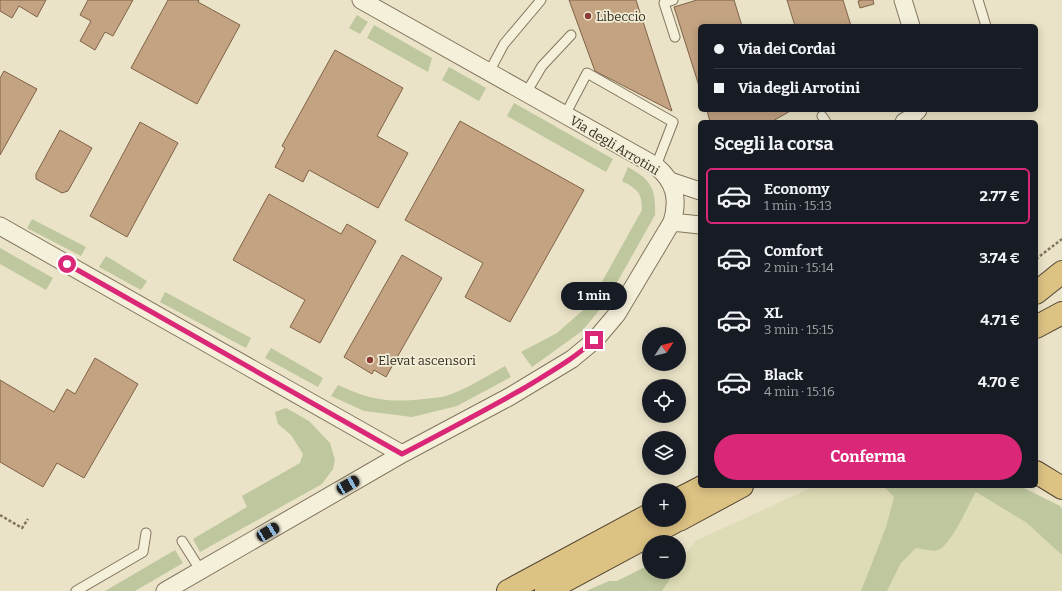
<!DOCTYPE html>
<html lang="it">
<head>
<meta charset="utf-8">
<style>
  body { margin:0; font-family:Bitter,serif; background:#242831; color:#f1f3f6; height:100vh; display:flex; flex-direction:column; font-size:15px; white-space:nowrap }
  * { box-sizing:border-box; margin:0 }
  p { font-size:13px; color:#9ea1a6 }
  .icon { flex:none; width:22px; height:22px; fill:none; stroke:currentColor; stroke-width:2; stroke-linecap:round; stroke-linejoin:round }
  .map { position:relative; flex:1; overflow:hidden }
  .details { position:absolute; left:698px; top:120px; width:340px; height:368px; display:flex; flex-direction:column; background:#171b24; border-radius:6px; box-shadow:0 2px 10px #0003 }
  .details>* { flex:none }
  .hud { position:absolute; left:698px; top:24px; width:340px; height:88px; border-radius:6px; box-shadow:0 2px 10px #0003; display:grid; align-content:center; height:88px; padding:0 16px; background:#171b24 }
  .needle { width:26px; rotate:54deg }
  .tools { position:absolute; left:642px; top:327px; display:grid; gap:8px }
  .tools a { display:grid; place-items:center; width:44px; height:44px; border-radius:50%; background:#171b24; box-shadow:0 2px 10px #0003; font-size:20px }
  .end { position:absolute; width:18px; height:18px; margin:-9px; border:5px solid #db2777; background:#fff; box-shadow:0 0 0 2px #fff }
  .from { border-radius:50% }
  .bubble { position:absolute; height:28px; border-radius:14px; background:#171b24; box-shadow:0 2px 10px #0003; font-size:13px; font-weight:700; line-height:28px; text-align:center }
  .car { position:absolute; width:12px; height:24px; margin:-12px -6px; border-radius:5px; box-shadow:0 0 3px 1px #0007; background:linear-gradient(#222 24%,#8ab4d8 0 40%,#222 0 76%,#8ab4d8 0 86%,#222 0) }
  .hud b { display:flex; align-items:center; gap:14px; height:38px; font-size:15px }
  .hud b+b { border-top:1px solid #363941 }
  .hud i { width:10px; height:10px; background:#f1f3f6 }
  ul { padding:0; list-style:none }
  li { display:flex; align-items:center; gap:12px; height:56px; margin:0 8px 6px; padding:0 8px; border:2px solid transparent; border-radius:6px }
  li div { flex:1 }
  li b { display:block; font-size:15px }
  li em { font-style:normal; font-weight:700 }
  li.active { border-color:#db2777 }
  li>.icon { width:36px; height:36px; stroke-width:1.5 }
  h2 { padding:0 16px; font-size:18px; line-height:48px }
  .action { display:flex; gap:8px; margin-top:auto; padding:8px 16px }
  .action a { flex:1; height:46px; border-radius:24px; background:#db2777; color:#fff; font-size:16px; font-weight:700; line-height:46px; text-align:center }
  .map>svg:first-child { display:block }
  .farmland { fill:#dedcb6 }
  .green { fill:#bec79d }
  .building { fill:#c3a382; stroke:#806347 }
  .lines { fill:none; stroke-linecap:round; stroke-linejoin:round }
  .service-casing { stroke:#83765f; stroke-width:11 }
  .minor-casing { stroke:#83765f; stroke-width:19 }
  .trunk-casing { stroke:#524432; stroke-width:24 }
  .path { stroke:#83765f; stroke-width:2.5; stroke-dasharray:3 2; stroke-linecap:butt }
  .service { stroke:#f5f0da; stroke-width:9 }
  .minor { stroke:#f5f0da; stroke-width:17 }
  .trunk { stroke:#dcc283; stroke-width:22 }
  .route { stroke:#db2777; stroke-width:5 }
  .poi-dot { fill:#8c3d35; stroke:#f2edd6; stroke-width:1.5 }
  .labels { text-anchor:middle; stroke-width:3.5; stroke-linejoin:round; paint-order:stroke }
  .poi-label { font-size:13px; fill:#352d21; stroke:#f2edd6; text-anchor:start }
  .street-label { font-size:13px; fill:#352d21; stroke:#f2edd6 }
</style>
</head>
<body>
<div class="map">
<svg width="1062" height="591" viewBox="0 0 1062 591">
  <rect width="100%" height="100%" fill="#eae3c8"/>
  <!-- farmland -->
  <path class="farmland" d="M815,486H883L894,497L886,527L861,591H662L675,572H679V565L695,541Z
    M976,492L1027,523L1062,555V591H887L901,563L916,548L931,551L939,549L948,543Z"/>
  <!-- green -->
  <path class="green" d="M357,15L368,22L360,34L349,28Z
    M374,25L432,58L428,72L367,38Z
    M449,67L486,88L479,101L442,80Z
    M514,103L613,159L606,172L507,116Z
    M628,167C651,180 656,188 655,215L606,302L582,331L532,367L521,352L557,333L589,305L642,210C642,192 637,189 622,181Z
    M32,219L86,247L81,256L27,228Z
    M0,248L53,278L46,290L0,264Z
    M106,256L147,281L141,290L99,267Z
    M165,292L251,338L246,348L160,302Z
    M271,348L323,378L318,387L265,358Z
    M505,366L511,377L457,406L412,417L364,411L331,396L338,385C369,400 390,403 424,399C430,398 436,398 442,397C464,391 485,377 505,366Z
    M286,408L309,421L330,443L335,460L333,469L322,484L200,552L193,539L247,507L242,496L300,463L303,454L291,435L278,424L275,412Z
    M883,486H1020L1060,506L1062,509V555L1027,523L976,492C968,505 951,546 938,550C931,552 923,549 916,548L901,563L887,591H861L886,527L894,497Z
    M175,550L183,563L135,591H105Z
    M649,565V572H675L662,591H586L609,581H617Z"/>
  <!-- building -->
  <path class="building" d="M0,0H46L37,17L19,6L12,18L0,11Z
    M88,0H133L113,36L105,32L95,50L80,41L91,21L80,15Z
    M168,0H199L198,2L240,25L197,104L131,68Z
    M569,0H636L672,111L595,71Z
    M697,0H734L742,26H700V89L674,7Z
    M787,0H843L851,26H795Z
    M862,0H873L874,4L860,8L858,1Z
    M335,50L403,88L377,136L408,153L378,208L309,170L303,182L275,167L285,148L282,146Z
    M4,71L37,89L0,155V78Z
    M707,110H792L771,122H710Z
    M460,121L584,190L510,322L465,297L483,263L405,220Z
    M140,122L178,143L127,237L90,216Z
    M60,130L92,148L68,191L62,193L36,179V174Z
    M269,194L341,234L347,224L376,241L320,343L290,327L305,300L233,260Z
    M402,255L442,278L386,377L374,370L372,374L344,357Z
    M95,358L138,384L84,478L57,463L43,487L0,462V380L54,412L67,389L75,394Z"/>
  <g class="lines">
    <defs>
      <path id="service" d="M673,0L664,3L675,37
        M978,0L986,26
        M489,72L504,44L541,0
        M526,93L542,66L571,35
        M565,115L587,73L673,122L656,166
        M822,116L826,122
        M182,541L201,571
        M76,591L143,552L146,533"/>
      <path id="minor" d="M903,0L911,26
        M904,122L909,119L918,110
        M670,181L700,191
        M672,222L700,225
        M0,226L402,454
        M165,591L402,454L509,397L572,359L595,340L617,314L672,222C679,199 675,182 656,166L361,0"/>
      <path id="trunk" d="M1036,293L1062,272
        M1036,327L1062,313
        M1036,472L1062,488
        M679,499L704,486
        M679,520L742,486
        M508,591L649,515
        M546,591L678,520"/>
    </defs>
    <!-- service casing -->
    <use href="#service" class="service-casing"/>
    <!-- minor casing -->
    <use href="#minor" class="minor-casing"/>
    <!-- trunk casing -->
    <use href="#trunk" class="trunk-casing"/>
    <!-- path -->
    <path class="path" d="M1036,259L1062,239
      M0,515L22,528L28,519"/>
    <!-- service -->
    <use href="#service" class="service"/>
    <!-- minor -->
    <use href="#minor" class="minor"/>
    <!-- trunk -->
    <use href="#trunk" class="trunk"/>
  </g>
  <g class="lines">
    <!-- route -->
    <path class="route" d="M67,264L402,454C444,432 486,410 526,387C550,372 574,359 594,340"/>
  </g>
  <!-- markers -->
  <g class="poi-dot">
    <circle cx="588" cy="16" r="4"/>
    <circle cx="370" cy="360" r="4"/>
  </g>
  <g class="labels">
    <!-- poi labels -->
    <g class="poi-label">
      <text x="596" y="21">Libeccio</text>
      <text x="378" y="365">Elevat ascensori</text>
    </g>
    <!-- street labels -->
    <g class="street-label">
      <text transform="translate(615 145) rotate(31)" y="5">Via degli Arrotini</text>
    </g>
  </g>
</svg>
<div class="tools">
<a><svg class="needle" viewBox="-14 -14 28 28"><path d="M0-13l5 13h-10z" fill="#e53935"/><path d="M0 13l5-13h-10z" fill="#9ea1a6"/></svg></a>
<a><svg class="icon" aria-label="locate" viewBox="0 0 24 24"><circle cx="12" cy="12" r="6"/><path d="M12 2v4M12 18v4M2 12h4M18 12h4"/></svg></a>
<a><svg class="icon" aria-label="layers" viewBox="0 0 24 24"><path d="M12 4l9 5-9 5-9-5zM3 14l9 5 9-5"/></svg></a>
<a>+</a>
<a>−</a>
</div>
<i class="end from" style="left:67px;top:264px"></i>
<i class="end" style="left:594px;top:340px"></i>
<div class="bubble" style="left:561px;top:282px;width:66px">1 min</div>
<i class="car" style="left:348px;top:485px;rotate:60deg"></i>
<i class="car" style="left:268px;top:532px;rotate:59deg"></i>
<div class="hud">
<b><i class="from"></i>Via dei Cordai</b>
<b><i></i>Via degli Arrotini</b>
</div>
<section class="details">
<h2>Scegli la corsa</h2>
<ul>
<li class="active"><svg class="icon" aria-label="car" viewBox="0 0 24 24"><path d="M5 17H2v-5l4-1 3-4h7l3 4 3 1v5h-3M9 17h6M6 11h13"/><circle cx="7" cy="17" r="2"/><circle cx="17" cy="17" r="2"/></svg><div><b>Economy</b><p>1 min · 15:13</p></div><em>2.77 €</em></li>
<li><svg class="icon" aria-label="car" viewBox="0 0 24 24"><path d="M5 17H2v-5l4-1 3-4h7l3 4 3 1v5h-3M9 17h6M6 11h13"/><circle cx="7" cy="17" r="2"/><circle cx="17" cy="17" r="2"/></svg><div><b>Comfort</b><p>2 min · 15:14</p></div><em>3.74 €</em></li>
<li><svg class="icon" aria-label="car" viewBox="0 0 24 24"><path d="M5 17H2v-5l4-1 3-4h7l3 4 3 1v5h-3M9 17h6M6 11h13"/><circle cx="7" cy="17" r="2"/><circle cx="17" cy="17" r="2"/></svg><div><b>XL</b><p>3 min · 15:15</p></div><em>4.71 €</em></li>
<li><svg class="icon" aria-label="car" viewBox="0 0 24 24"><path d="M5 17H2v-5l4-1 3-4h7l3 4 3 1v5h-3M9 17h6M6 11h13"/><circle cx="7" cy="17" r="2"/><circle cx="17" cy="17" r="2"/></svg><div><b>Black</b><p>4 min · 15:16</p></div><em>4.70 €</em></li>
</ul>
<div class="action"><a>Conferma</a></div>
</section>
</div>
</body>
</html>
